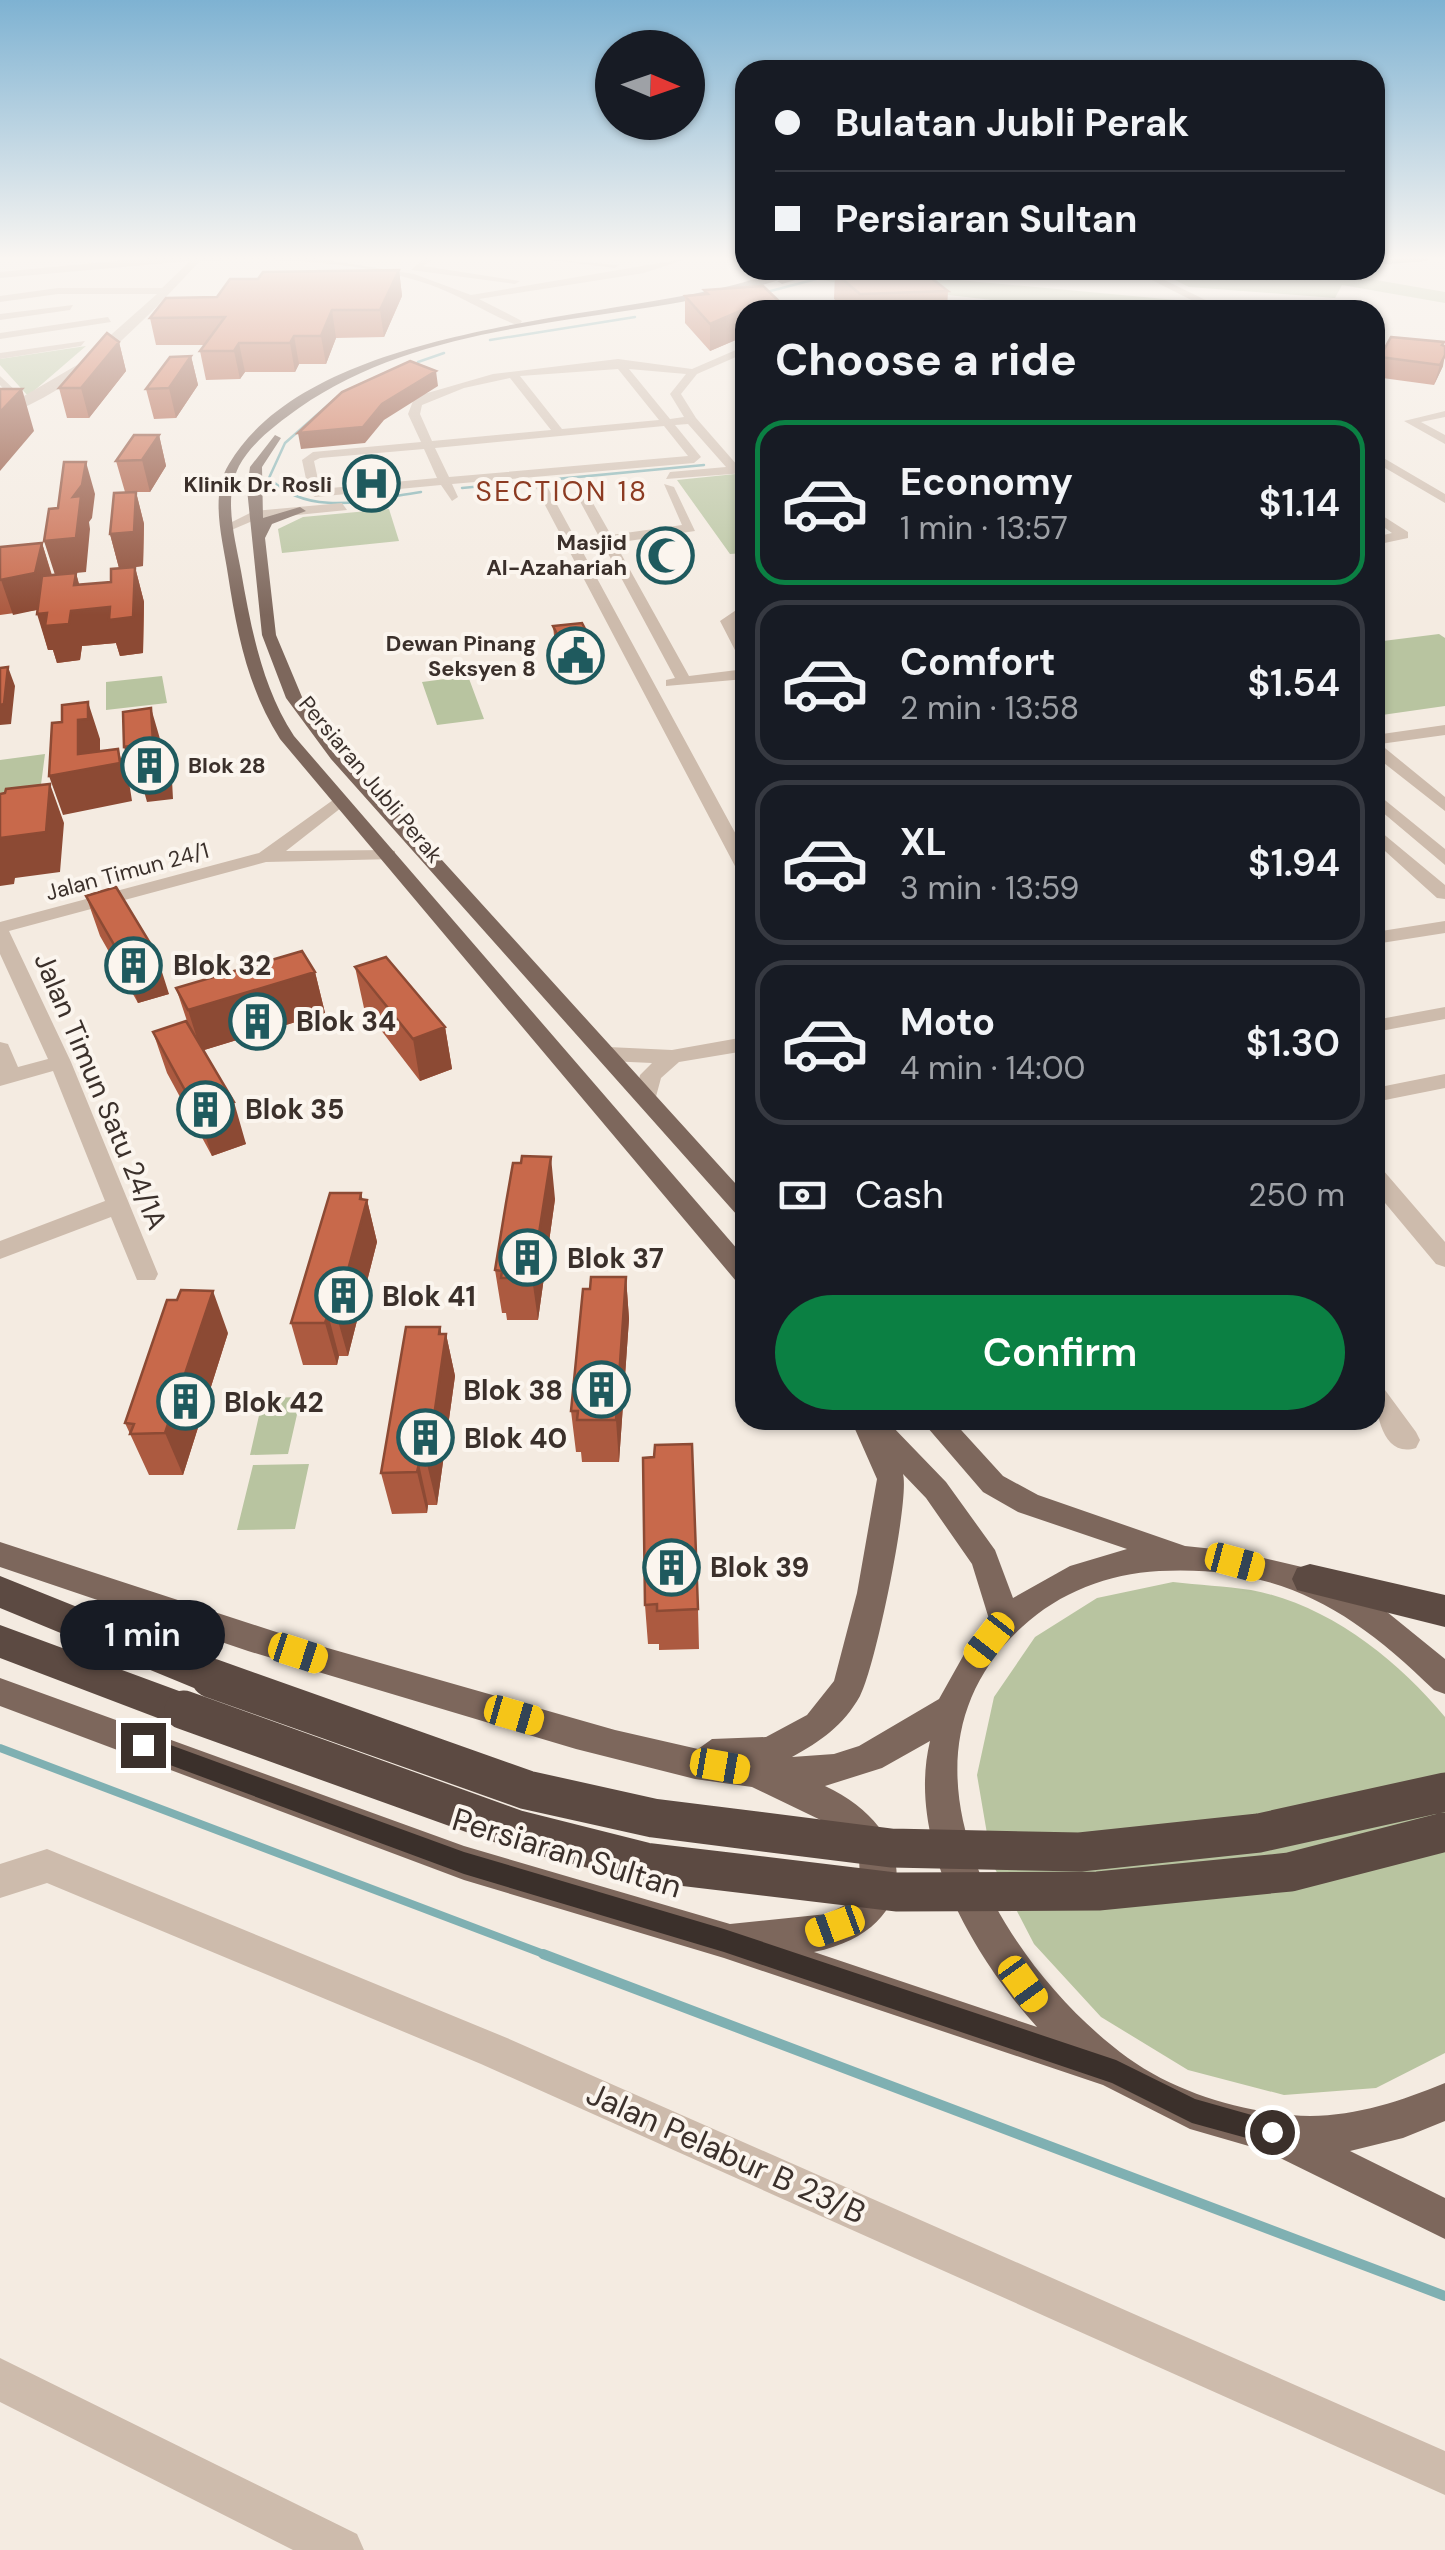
<!DOCTYPE html>
<html lang="en">
<head>
<meta charset="utf-8">
<style>
  body { margin:0; font-family:"DM Sans",sans-serif; background:#242831; color:#f1f3f6; height:100vh; display:flex; flex-direction:column; font-size:38px; white-space:nowrap }
  * { box-sizing:border-box; margin:0 }
  p { font-size:32px; color:#9ea1a6 }
  .icon { flex:none; width:55px; height:55px; fill:none; stroke:currentColor; stroke-width:2; stroke-linecap:round; stroke-linejoin:round }
  .map { position:relative; flex:1; overflow:hidden }
  .side { position:absolute; left:735px; top:300px; width:650px; height:1130px; display:flex; flex-direction:column; background:#171b24; border-radius:30px; box-shadow:0 2px 8px #0004 }
  .side>* { flex:none }
  .top-card { position:absolute; left:735px; top:60px; width:650px; height:220px; border-radius:30px; box-shadow:0 2px 8px #0004; display:grid; align-content:center; height:220px; padding:0 40px; background:#171b24 }
  .needle { width:65px; rotate:92deg }
  .controls { position:absolute; left:595px; top:30px; display:grid; gap:20px }
  .controls a { display:grid; place-items:center; width:110px; height:110px; border-radius:50%; background:#171b24; box-shadow:0 2px 8px #0004; font-size:50px }
  .end { position:absolute; width:45px; height:45px; margin:-22px; border:12px solid #3b302b; background:#fff; box-shadow:0 0 0 5px #fff }
  .from { border-radius:50% }
  .bubble { position:absolute; height:70px; border-radius:35px; background:#171b24; box-shadow:0 2px 8px #0004; font-size:32px; font-weight:600; line-height:70px; text-align:center }
  .car { position:absolute; width:30px; height:60px; margin:-30px -15px; border-radius:12px; box-shadow:0 0 8px 2px #0007; background:linear-gradient(#f5c518 24%,#345 0 40%,#f5c518 0 76%,#345 0 86%,#f5c518 0) }
  .top-card b { display:flex; align-items:center; gap:35px; height:95px; font-size:38px }
  .top-card b+b { border-top:2px solid #363941 }
  .top-card i { width:25px; height:25px; background:#f1f3f6 }
  ul { padding:0; list-style:none }
  li { display:flex; align-items:center; gap:30px; height:165px; margin:0 20px 15px; padding:0 20px; border:5px solid #363941; border-radius:30px }
  li div { flex:1 }
  li b { display:block; font-size:38px }
  li em { font-style:normal; font-weight:600 }
  li.on { border-color:#0b8043 }
  li>.icon { width:90px; height:90px; stroke-width:1.5 }
  h2 { padding:0 40px; font-size:45px; line-height:120px }
  .pay { display:flex; align-items:center; gap:25px; height:110px; padding:0 40px; font-size:38px }
  .pay p { margin-inline-start:auto }
  .button { display:flex; gap:20px; margin-top:auto; padding:20px 40px }
  .button a { flex:1; height:115px; border-radius:60px; background:#0b8043; color:#fff; font-size:40px; font-weight:600; line-height:115px; text-align:center }
  .map>svg:first-child { display:block }
  .green { fill:#b8c4a0 }
  .lines { fill:none; stroke-linecap:round; stroke-linejoin:round }
  .stream-far2 { stroke:#7fb0b2; stroke-width:2.5 }
  .stream-far1 { stroke:#7fb0b2; stroke-width:8 }
  .stream { stroke:#7fb0b2; stroke-width:10 }
  .minor { fill:#cdbbac; fill-rule:evenodd }
  .major { fill:#7d675c; fill-rule:evenodd }
  .highway { fill:#5c4a42; fill-rule:evenodd }
  .highway-bridge { stroke:#5c4a42; stroke-width:39 }
  .wall { fill:#ac5a40 }
  .shaded-wall { fill:#8c4a34 }
  .building { fill:#c8694b; stroke:#8c4a34; stroke-width:2.5 }
  .route { fill:#3b302b }
  .labels { text-anchor:middle; stroke-width:8; stroke-linejoin:round; paint-order:stroke }
  .far-poi-label { font-size:22px; font-weight:bold; fill:#3b302b; stroke:#fbf5ee; text-anchor:end }
  .far-street-label { font-size:22px; fill:#3b302b; stroke:#fbf5ee }
  .far-quarter-label { font-size:28px; letter-spacing:2.5px; fill:#8c3b22; stroke:#fbf5ee }
  .poi-label { font-size:28px; font-weight:bold; fill:#3b302b; stroke:#fbf5ee; text-anchor:start }
  .street-label { font-size:28px; fill:#3b302b; stroke:#fbf5ee }
  .near-street-label { font-size:32px; fill:#3b302b; stroke:#fbf5ee }
</style>
</head>
<body>
<div class="map">
<svg width="1445" height="2550" viewBox="0 0 1445 2550">
  <rect width="100%" height="100%" fill="#f4ebe1"/>
  <!-- green -->
  <path class="green" d="M849,270L1187,301L1204,310H1078L809,279Z
    M1319,270L1445,292V303L1342,285L1335,298L1189,287L1175,280Z
    M86,346L28,396L0,365V359Z
    M745,473V553L730,554L677,480Z
    M389,509L399,541L282,553L278,529L303,517Z
    M1439,634L1445,638V706L1375,716V642Z
    M162,676L167,703L106,710V682Z
    M468,676L484,719L437,725L422,682Z
    M45,754L39,800L0,814V760Z
    M301,1397L288,1454L250,1455L263,1398Z
    M309,1464L295,1529L237,1530L253,1465Z
    M1173,1582C1198,1585 1225,1586 1251,1590C1327,1604 1397,1659 1445,1717V2053L1376,2088L1284,2095L1188,2070L1101,2017L1034,1944L992,1863L977,1775L994,1697L1035,1637L1097,1598Z"/>
  <g class="lines">
    <!-- stream-far2 -->
    <path class="stream-far2" d="M763,293L839,273
      M490,340L635,317
      M418,362L444,353
      M335,399L285,443L269,478C310,519 370,499 421,492
      M462,488L704,465"/>
    <!-- stream-far1 -->
    <path class="stream-far1" d="M0,1748L549,1956"/>
    <!-- stream -->
    <path class="stream" d="M543,1954L1445,2296"/>
    <!-- minor -->
    <path class="minor" d="M147,258H315L414,274L471,295L689,258L644,273L479,299L522,321L519,326C488,314 460,295 428,284C357,260 274,258 200,261C144,321 80,390 0,417V410L77,365L157,294H58L0,302V296L58,288H162L190,261L0,278V272Z
      M425,258H435L423,266L520,281L515,284L411,270Z
      M534,258L619,265L615,268Z
      M1148,272L1222,308L1224,310H1211L1140,274Z
      M73,305L70,310L0,320V314Z
      M108,317L111,322L0,339V333Z
      M85,341L81,346L0,359V353Z
      M745,346V353L697,374L681,394L696,418L738,466L745,465V473L666,479L670,472L726,467L688,424L675,425L701,457L694,463L452,484L458,497L452,501L441,485L315,497L309,493L302,460L313,452L421,442L408,414L413,401L424,394L493,374L618,359L692,369ZM618,369L659,420L562,429L520,376ZM629,369L686,374L670,394L684,417L670,419ZM510,378L551,430L432,441L420,414L422,405L464,388ZM664,426L688,456L449,477L435,448ZM424,449L437,478L320,489L314,461L320,458Z
      M1375,346L1445,351V357L1375,352Z
      M0,376L18,393L0,406V398L7,393L0,385Z
      M1445,411V417L1421,422L1445,435V444L1404,421Z
      M1375,453L1445,494V503L1375,462Z
      M542,484L548,488L745,851V874L736,868L536,488Z
      M664,484L674,487L695,531L615,543L689,676L745,669V679L666,686V680L675,678L575,492L585,489L611,535L682,525Z
      M342,503L347,510L257,519L229,531L222,527L254,511Z
      M1375,511L1408,532V538L1375,545V537L1392,533L1375,521Z
      M745,604V615L735,622L745,640V659L737,654L720,621Z
      M1445,725V735L1380,744L1445,797V811L1375,756V735Z
      M1375,792L1445,849V865L1375,806Z
      M340,795L346,796V804L286,851L389,850L395,851V859L266,862L9,931L71,1062L158,1274L155,1280H137L111,1217L0,1259V1241L105,1201L53,1071L0,1086V1042L8,1044L18,1067L48,1059L0,954V922L259,853Z
      M1375,827L1445,885V899L1437,898L1375,842Z
      M1445,921V933L1375,944V932Z
      M1445,1007V1019L1375,1032V1020Z
      M745,1037V1051L679,1062L661,1078L654,1104L646,1106L635,1099L640,1075L652,1063L608,1061L597,1054L608,1047L672,1050Z
      M1445,1074V1088L1375,1102V1088Z
      M1375,1168L1383,1170L1445,1242V1267L1436,1264L1375,1191Z
      M1375,1387L1385,1390L1416,1432L1420,1440L1416,1448C1382,1459 1375,1410 1375,1387Z
      M47,1849L507,2038L1445,2451V2495L481,2064L47,1883L0,1898V1864Z
      M0,2358L357,2534L364,2550H293L0,2402Z"/>
    <!-- major -->
    <path class="major" d="M1430,258L1426,261L1375,265V259Z
      M788,270H802C765,289 712,296 670,304C545,325 406,333 299,408C278,423 252,442 239,466C223,498 235,538 241,571C251,628 262,687 294,736L745,1258V1284L736,1281L280,739C248,689 237,633 228,575C223,540 209,496 229,464C308,331 571,321 707,291C734,286 761,277 788,270Z
      M814,270H829L782,284L777,281Z
      M1075,270H1273L1145,277Z
      M275,435L281,438L262,467L263,518L300,507L306,511L272,524L265,538L276,635L302,697L343,751L745,1194V1217L737,1215L331,759L286,698L262,635L247,489L250,467Z
      M851,1420L890,1424L946,1482L995,1550L1013,1598L1070,1566L1127,1549L1018,1512L983,1492L921,1420H952L1003,1476L1038,1495L1185,1546L1233,1551L1319,1571L1376,1603L1445,1659V1694L1434,1690C1351,1609 1280,1565 1159,1571C1108,1574 1060,1592 1022,1627C878,1759 1002,1966 1128,2058C1174,2091 1235,2110 1291,2115C1345,2120 1396,2103 1445,2083V2121L1403,2138L1350,2151L1445,2198V2239L1266,2151L1190,2129L1103,2085L724,1958L464,1880L0,1706V1678L464,1846L730,1924L827,1914L847,1904L860,1888L859,1853L831,1825L752,1787L695,1779L576,1749L248,1651L0,1567V1542L310,1643L615,1730L698,1749L712,1739L766,1737L807,1715L834,1681L857,1593L877,1479ZM903,1474L926,1498L972,1564L989,1619L976,1633L939,1699L859,1746L834,1754L792,1757C821,1741 843,1726 860,1696C875,1669 910,1500 903,1474ZM930,1741C906,1841 972,1955 1037,2027L814,1952C925,1929 920,1830 825,1786L882,1768Z"/>
    <!-- highway -->
    <path class="highway" d="M1310,1564L1445,1595V1627L1297,1590L1292,1579L1297,1568Z
      M0,1576L224,1666L230,1678L224,1690L211,1695L0,1608Z
      M0,1625L198,1698L203,1710L198,1722L184,1728L0,1658Z"/>
    <!-- highway-bridge -->
    <path class="highway-bridge" d="M211,1678L527,1790L653,1818L891,1848L1080,1852L1259,1833L1445,1792
      M184,1710L518,1830L645,1862L896,1892L1098,1891L1290,1872L1445,1832"/>
  </g>
  <!-- wall -->
  <path class="wall" d="M399,270L402,296L384,337L336,338L326,364H299L295,372H245L240,379L206,380L200,351L205,345H156L150,318L217,297L258,279Z
    M835,273L895,276L948,291L947,310H846L834,299Z
    M704,290L783,305V310H745V336L710,351L685,323V296L704,295Z
    M119,342L126,371L89,418H67L59,388Z
    M1443,345V366L1434,385L1375,377L1380,357Z
    M191,356L198,385L176,418L154,419L146,389Z
    M159,435L166,466L150,492H136L144,524L143,566L135,567L144,602L143,653L120,656L116,643L82,646L80,660L57,663L53,650H48L37,610L0,615V547L42,543L52,575L76,573L79,585L111,582L119,568L110,534L125,492L116,461Z
    M553,626L595,648L596,667L567,670L555,645Z
    M86,896L169,994L138,1003L100,936Z
    M355,967L445,1027L452,1069L420,1081L364,1008Z
    M315,972L325,1013L204,1050L246,1144L212,1156L167,1073L153,1032L187,1021L176,988Z
    M362,1199L367,1200L377,1242L348,1356H339L337,1365H303L291,1323Z
    M555,1199L538,1320H507L506,1313H502L495,1270Z
    M626,1277L629,1319L619,1462H582L581,1452H576L571,1411L590,1289Z
    M440,1327L441,1334H446L455,1376L437,1505H428L427,1513L392,1514L381,1473Z
    M228,1333L183,1475H149L125,1423Z
    M643,1458L698,1609L699,1649L659,1650V1644H648L645,1605Z"/>
  <!-- shaded-wall -->
  <path class="shaded-wall" d="M399,270L402,296L384,337L380,310Z
    M783,305V310H745V336L710,351V324L747,308Z
    M332,310L336,338L326,364L321,336Z
    M294,336L299,364L295,372L290,343Z
    M119,342L126,371L89,418L81,388Z
    M239,343L245,372L240,379L234,351Z
    M1445,355L1443,366L1434,385L1440,365Z
    M191,356L198,385L176,418L169,388Z
    M436,371L438,386L384,420L365,443L301,449L298,433L382,404Z
    M22,389L34,431L0,471V412Z
    M159,435L166,466L150,492L142,460Z
    M86,462L95,494L92,518L89,522L90,529L86,572L55,575L44,541L73,497Z
    M136,492L144,524L143,566L135,567L144,602L143,653L120,656L116,643L82,646L80,660L57,663L53,650H48L37,614L71,611L76,573L86,609L110,607L119,568L110,534Z
    M42,543L52,577L46,608L13,615L1,580Z
    M595,648L596,667L567,670L566,652Z
    M8,667L15,686L11,724L0,725V705Z
    M88,702L100,739V757L118,749L130,788L132,801L63,815L49,776L78,754V720Z
    M151,708L172,780L173,799L147,802L142,784L135,785L124,747L153,743Z
    M50,784L64,823L60,872L15,878L14,884L0,886V838Z
    M156,953L169,994L138,1003L124,962Z
    M315,972L325,1013L201,1051L188,1010Z
    M445,1027L452,1069L420,1081L413,1039Z
    M234,1102L246,1144L212,1156L198,1114Z
    M551,1157L555,1199L538,1320L532,1278Z
    M361,1193L365,1209L367,1200L377,1242L348,1356L336,1314Z
    M626,1277L629,1319L619,1462L616,1420Z
    M213,1291L228,1333L183,1475L165,1433Z
    M328,1314L339,1356L337,1365L325,1323Z
    M440,1327L444,1349L446,1334L455,1376L437,1505L427,1464Z
    M419,1464L428,1505L427,1513L417,1472Z"/>
  <!-- building -->
  <path class="building" d="M399,270L380,310H332L321,336H294L290,343H239L234,351H200L225,317L150,318L166,298L217,297L230,279H258L263,272Z
    M888,270L895,276L926,274L948,291L860,294L835,273Z
    M763,286L783,305L747,308L710,324L685,296L708,294L704,290Z
    M107,333L119,342L81,388H59Z
    M1391,337L1444,342L1442,345L1445,346V355L1440,365L1380,357Z
    M191,356L169,388L146,389L170,357Z
    M410,361L436,371L382,404L363,427L298,433L342,392Z
    M0,389H22L0,412Z
    M134,435H159L142,460L116,461Z
    M64,462H86L82,485L73,497L81,496L76,538L44,541L49,509L58,508Z
    M136,492L134,532L110,534L114,493Z
    M42,543L35,573L0,580V547Z
    M135,567L133,617L109,620L110,607L71,611L69,624L45,626L47,613L37,614L42,576L76,573L74,585L111,582V569Z
    M582,623L595,648L566,652L553,626Z
    M8,667L4,704L0,705V668Z
    M88,702V719L78,720V754L118,749L120,763L49,776L52,723L62,722V705Z
    M151,708L153,743L162,742L163,760L136,764L135,745L124,747L123,712Z
    M50,784L46,832L0,838V794L5,793L6,789Z
    M116,887L156,953L124,962L86,896Z
    M302,951L315,972L188,1010L176,988Z
    M386,957L445,1027L413,1039L355,967Z
    M186,1021L234,1102L198,1114L153,1032Z
    M522,1156L551,1157L532,1278H501L502,1271L495,1270L506,1203L513,1163H521Z
    M330,1193H361L360,1199L367,1200L336,1314H328L325,1323H291Z
    M591,1277H626L616,1420H577L578,1411H571L583,1289H590Z
    M181,1290L213,1291L165,1433L130,1434L134,1424L125,1423L167,1300H177Z
    M406,1327H440L439,1334H446L427,1464H419L417,1472L381,1473Z
    M692,1444L698,1609L657,1611V1604L645,1605L643,1458L654,1457L655,1445Z"/>
  <!-- sky -->
  <linearGradient id="sky" x2="0" y2="1"><stop stop-color="#7eb2d2"/><stop offset="0.42" stop-color="#faf6f2"/><stop offset="1" stop-color="#faf6f2" stop-opacity="0"/></linearGradient>
  <rect width="1445" height="615" fill="url(#sky)"/>
  <!-- route -->
  <path class="route" d="M143,1735L464,1852L724,1929L1116,2060L1195,2099L1280,2123L1284,2132L1280,2141L1272,2145L1192,2123L1112,2083L724,1952L464,1874L135,1752V1738Z"/>
  <!-- icons -->
  <defs>
    <symbol id="hospital-ring" viewBox="-11 -11 22 22"><circle r="9.5" fill="#fbf5ee" stroke="#1f5a5e" stroke-width="1.5"/><path d="M-5-5h3v3.5h4V-5h3V5h-3V1.5h-4V5h-3Z" fill="#1f5a5e"/></symbol>
    <symbol id="mosque-ring" viewBox="-11 -11 22 22"><circle r="9.5" fill="#fbf5ee" stroke="#1f5a5e" stroke-width="1.5"/><path d="M3.5-4.9A6 6 0 1 0 3.5 4.9A5 5 0 1 1 3.5-4.9Z" fill="#1f5a5e"/></symbol>
    <symbol id="civic-ring" viewBox="-11 -11 22 22"><circle r="9.5" fill="#fbf5ee" stroke="#1f5a5e" stroke-width="1.5"/><path d="M-.6-6.5H3V-4.5H.6V-3L4-1V1h2V6H-6V1h2V-1L-.6-3ZM-1.2 2.5V6h2.4V2.5Z" fill="#1f5a5e"/></symbol>
    <symbol id="building-ring" viewBox="-11 -11 22 22"><circle r="9.5" fill="#fbf5ee" stroke="#1f5a5e" stroke-width="1.5"/><path d="M-4-6H4V6H1V3H-1V6H-4ZM-2.5-4.3h1.7v1.8h-1.7ZM.8-4.3h1.7v1.8H.8ZM-2.5-1h1.7V.8h-1.7ZM.8-1h1.7V.8H.8Z" fill="#1f5a5e"/></symbol>
  </defs>
  <g fill-rule="evenodd">
    <use href="#hospital-ring" x="340" y="452" width="63" height="63"/>
    <use href="#mosque-ring" x="634" y="524" width="63" height="63"/>
    <use href="#civic-ring" x="544" y="624" width="63" height="63"/>
    <use href="#building-ring" x="118" y="734" width="63" height="63"/>
    <use href="#building-ring" x="102" y="934" width="63" height="63"/>
    <use href="#building-ring" x="226" y="990" width="63" height="63"/>
    <use href="#building-ring" x="174" y="1078" width="63" height="63"/>
    <use href="#building-ring" x="496" y="1226" width="63" height="63"/>
    <use href="#building-ring" x="312" y="1264" width="63" height="63"/>
    <use href="#building-ring" x="570" y="1358" width="63" height="63"/>
    <use href="#building-ring" x="154" y="1370" width="63" height="63"/>
    <use href="#building-ring" x="394" y="1406" width="63" height="63"/>
    <use href="#building-ring" x="640" y="1536" width="63" height="63"/>
  </g>
  <g class="labels">
    <!-- far-poi labels -->
    <g class="far-poi-label">
      <text x="332" y="492">Klinik Dr. Rosli</text>
      <text x="627" y="550">Masjid<tspan x="627" dy="25">Al-Azahariah</tspan></text>
      <text x="536" y="651">Dewan Pinang<tspan x="536" dy="25">Seksyen 8</tspan></text>
      <text x="188" y="773" text-anchor="start">Blok 28</text>
    </g>
    <!-- far-street labels -->
    <g class="far-street-label">
      <text transform="translate(371 779) rotate(50)" y="8">Persiaran Jubli Perak</text>
      <text transform="translate(127 871) rotate(-15)" y="8">Jalan Timun 24/1</text>
    </g>
    <!-- far-quarter labels -->
    <g class="far-quarter-label">
      <text x="562" y="501">SECTION 18</text>
    </g>
    <!-- poi labels -->
    <g class="poi-label">
      <text x="173" y="975">Blok 32</text>
      <text x="296" y="1031">Blok 34</text>
      <text x="245" y="1119">Blok 35</text>
      <text x="567" y="1268">Blok 37</text>
      <text x="382" y="1306">Blok 41</text>
      <text x="563" y="1400" text-anchor="end">Blok 38</text>
      <text x="224" y="1412">Blok 42</text>
      <text x="464" y="1448">Blok 40</text>
      <text x="710" y="1577">Blok 39</text>
    </g>
    <!-- street labels -->
    <g class="street-label">
      <text transform="translate(101 1091) rotate(67)" y="10">Jalan Timun Satu 24/1A</text>
    </g>
    <!-- near-street labels -->
    <g class="near-street-label">
      <text transform="translate(567 1853) rotate(17)" y="11">Persiaran Sultan</text>
      <text transform="translate(726 2153) rotate(24)" y="11">Jalan Pelabur B 23/B</text>
    </g>
  </g>
</svg>
<div class="controls">
<a><svg class="needle" viewBox="-14 -14 28 28"><path d="M0-13l5 13h-10z" fill="#e53935"/><path d="M0 13l5-13h-10z" fill="#9ea1a6"/></svg></a>
</div>
<i class="end from" style="left:1272px;top:2132px"></i>
<i class="end" style="left:143px;top:1745px"></i>
<div class="bubble" style="left:60px;top:1600px;width:165px">1 min</div>
<i class="car" style="left:1235px;top:1562px;rotate:105deg"></i>
<i class="car" style="left:989px;top:1640px;rotate:218deg"></i>
<i class="car" style="left:298px;top:1653px;rotate:108deg"></i>
<i class="car" style="left:514px;top:1715px;rotate:106deg"></i>
<i class="car" style="left:720px;top:1766px;rotate:100deg"></i>
<i class="car" style="left:835px;top:1926px;rotate:250deg"></i>
<i class="car" style="left:1023px;top:1984px;rotate:144deg"></i>
<div class="top-card">
<b><i class="from"></i>Bulatan Jubli Perak</b>
<b><i></i>Persiaran Sultan</b>
</div>
<section class="side">
<h2>Choose a ride</h2>
<ul>
<li class="on"><svg class="icon" aria-label="car" viewBox="0 0 24 24"><path d="M5 17H2v-5l4-1 3-4h7l3 4 3 1v5h-3M9 17h6M6 11h13"/><circle cx="7" cy="17" r="2"/><circle cx="17" cy="17" r="2"/></svg><div><b>Economy</b><p>1 min · 13:57</p></div><em>$1.14</em></li>
<li><svg class="icon" aria-label="car" viewBox="0 0 24 24"><path d="M5 17H2v-5l4-1 3-4h7l3 4 3 1v5h-3M9 17h6M6 11h13"/><circle cx="7" cy="17" r="2"/><circle cx="17" cy="17" r="2"/></svg><div><b>Comfort</b><p>2 min · 13:58</p></div><em>$1.54</em></li>
<li><svg class="icon" aria-label="car" viewBox="0 0 24 24"><path d="M5 17H2v-5l4-1 3-4h7l3 4 3 1v5h-3M9 17h6M6 11h13"/><circle cx="7" cy="17" r="2"/><circle cx="17" cy="17" r="2"/></svg><div><b>XL</b><p>3 min · 13:59</p></div><em>$1.94</em></li>
<li><svg class="icon" aria-label="car" viewBox="0 0 24 24"><path d="M5 17H2v-5l4-1 3-4h7l3 4 3 1v5h-3M9 17h6M6 11h13"/><circle cx="7" cy="17" r="2"/><circle cx="17" cy="17" r="2"/></svg><div><b>Moto</b><p>4 min · 14:00</p></div><em>$1.30</em></li>
</ul>
<div class="pay"><svg class="icon" aria-label="cash" viewBox="0 0 24 24"><path d="M3 7h18v10H3z"/><circle cx="12" cy="12" r="2"/></svg>Cash<p>250 m</p></div>
<div class="button"><a>Confirm</a></div>
</section>
</div>
</body>
</html>
